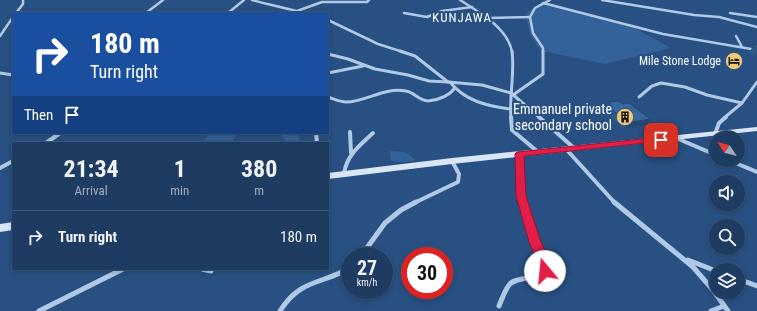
<!DOCTYPE html>
<style>
:root{--surface:#1e3c62;--page:#264368;--text:#f1f3f6;--muted:#a1adbe;--line:#3c5677}
body{margin:0;font-family:"Roboto Condensed",sans-serif;background:var(--page);color:var(--text);height:100vh;display:flex;flex-direction:column;font-size:15px;white-space:nowrap}
*{box-sizing:border-box;margin:0}
p{font-size:13px;color:var(--muted)}
.icon{flex:none;width:22px;height:22px;fill:none;stroke:currentColor;stroke-width:2;stroke-linecap:round;stroke-linejoin:round}
.map{position:relative;flex:1;overflow:hidden}
.sheet{position:absolute;left:12px;top:142px;width:317px;height:128px;display:flex;flex-direction:column;background:var(--surface);border-radius:0px;box-shadow:0 2px 6px #0003,0 0 0 1px var(--line)}
.sheet>*{flex:none}
.guide{position:absolute;left:12px;top:12px;width:317px;height:122px;border-radius:0px;box-shadow:0 2px 6px #0003,0 0 0 1px var(--line);background:#1a4fa0;color:#fff;overflow:hidden}
.needle{width:26px;rotate:306deg}
.tools{position:absolute;left:709px;top:131px;display:grid;gap:8px}
.tools a{display:grid;place-items:center;width:36px;height:36px;border-radius:50%;background:var(--surface);box-shadow:0 2px 6px #0003,0 0 0 1px var(--line);font-size:20px}
.speed{position:absolute;left:341px;top:247px;display:flex;gap:8px;font-size:20px;font-weight:700;text-align:center}
.speed>*{display:grid;place-content:center;width:52px;height:52px;border-radius:50%;background:var(--surface);box-shadow:0 2px 6px #0003,0 0 0 1px var(--line);line-height:1}
.speed small{font-size:10px;font-weight:400}
.speed .limit{border:6px solid #d22;background:#fff;color:#111}
.pin{position:absolute;display:grid;place-items:center;width:34px;height:34px;color:#fff;margin:-17px;border-radius:8px;box-shadow:0 2px 6px #0006}
.me{position:absolute;width:44px;margin:-22px;rotate:343deg;stroke-linejoin:round;filter:drop-shadow(0 0 3px #0008)}
.turn{display:flex;align-items:center;gap:14px;height:84px;padding:0 12px;font-size:18px}
.turn .icon{width:52px;height:52px;stroke-width:2.5}
.turn b{display:block;font-size:28px;line-height:34px}
.then{display:flex;align-items:center;height:38px;padding:0 12px;background:#0003;gap:8px;font-size:15px}
.eta{display:flex;justify-content:space-evenly;align-items:center;height:68px;text-align:center}
.eta b{font-size:24px;font-weight:700;line-height:28px}
ul{padding:0;list-style:none}
li{display:flex;align-items:center;gap:12px;height:52px;padding:0 12px;border-top:1px solid var(--line)}
li div{flex:1}
li b{display:block;font-size:15px}
li em{font-style:normal}
.map>svg:first-child{display:block}
</style>
<div class="map">
<svg width="757" height="311" viewBox="0 0 757 311">
<rect width="100%" height="100%" fill="#285082"/>
<g fill="#326299">
<path d="M539 4 627 24 671 48 605 64 541 51 531 36 525 14Z"/>
<path d="M209 133H238L231 143H207L204 141Z"/>
<path d="M280 133H297L302 143H287Z"/>
<path d="M390 151 405 152 415 159 413 161 397 162 391 160Z"/>
</g>
<g fill="none" stroke-linecap="round" stroke-linejoin="round">
<g stroke="#b0c9e6" stroke-width="2.5">
<path d="M252 0C269 5 287 8 304 13"/>
<path d="M460 0C479 12 508 28 512 52"/>
<path d="M602 0 694 15 719 17 757 27"/>
<path d="M543 3 663 34 757 50"/>
<path d="M297 11 322 2H367L369 0"/>
<path d="M16 13 23 4V0"/>
<path d="M146 13 163 0"/>
<path d="M228 13 244 0"/>
<path d="M404 13 427 17 442 11 472 7"/>
<path d="M730 13 757 17"/>
<path d="M530 17 533 33 543 48V52"/>
<path d="M487 18 530 17 535 8 550 0"/>
<path d="M328 20 378 44 403 52"/>
<path d="M0 36 13 17"/>
<path d="M736 36 742 47"/>
</g>
<g stroke="#b0c9e6" stroke-width="3">
<path d="M400 51 415 56 448 82 482 85 511 93 540 118"/>
<path d="M328 54 348 59 375 69 408 75 429 81 448 82"/>
<path d="M0 73 13 75"/>
<path d="M328 73 363 66"/>
<path d="M450 82C465 101 487 106 510 109"/>
<path d="M513 95 543 74V51"/>
<path d="M328 97C334 99 340 102 346 102 366 102 383 87 406 91 414 92 419 101 428 101 438 100 449 96 455 88"/>
<path d="M639 97 652 86 661 83 685 87 707 95 742 103"/>
<path d="M511 118C509 96 515 73 512 51"/>
<path d="M724 118 742 103 757 82"/>
</g>
<g stroke="#b0c9e6" stroke-width="4">
<path d="M511 117 512 130 538 152"/>
<path d="M539 117 574 148"/>
<path d="M350 132 351 153"/>
<path d="M316 133 317 143"/>
<path d="M715 134 719 123 726 117"/>
<path d="M676 138 716 155"/>
<path d="M46 143 60 133"/>
<path d="M566 149 615 203"/>
<path d="M520 154 521 196 523 203"/>
<path d="M728 160 757 172"/>
<path d="M0 168 13 161"/>
<path d="M344 173C347 155 360 145 373 133"/>
<path d="M414 203 458 182 459 174 452 161"/>
</g>
<g stroke="#b0c9e6" stroke-width="5">
<path d="M614 202 693 267 713 290 728 311"/>
<path d="M361 256 385 223 401 210 416 202"/>
<path d="M688 260 716 271"/>
<path d="M202 269 211 271"/>
<path d="M738 279 757 286"/>
<path d="M499 306C512 272 511 285 540 274L546 267 535 243 523 202"/>
<path d="M39 311 123 269"/>
<path d="M280 311C300 279 320 285 350 268"/>
<path d="M711 311 724 306"/>
</g>
<g fill="#d9e6f6" fill-rule="evenodd">
<path d="M757 127V131L452 164 328 179V173L452 158Z"/>
<path d="M13 222V230L0 232V224Z"/>
</g>
</g>
<g fill="#305988">
<path d="M754 45H757V52L755 56 748 54Z"/>
<path d="M609 102 647 125 624 129 605 112 606 110H605Z"/>
</g>
<path fill="#27486f" d="M650 119 647 125 624 129 627 123Z"/>
<g fill="#38679e" stroke="#27486f">
<path d="M754 45H757V48L752 47Z"/>
<path d="M618 101 623 104 629 103 650 119 627 123 608 106H610L608 104H611L609 102Z"/>
</g>
<path fill="#e11d48" stroke="#92132f" d="M661 137 665 140 664 141 524 156 526 196 541 242 552 267 549 275 545 276 540 275 539 271 540 267 529 242 516 196 515 154 517 152Z"/>
<defs>
<symbol id="hotel-disc" viewBox="-11 -11 22 22"><circle r="9.5" fill="#eeca76" stroke="#285082"/><path d="M-6-4.5h1.5V1H6V5H4.5V3h-9V5H-6ZM-4 0a1.8 1.8 0 1 1 3.6 0ZM.5 0V-2.5h3Q6-2.5 6 0Z" fill="#111"/></symbol>
<symbol id="building-disc" viewBox="-11 -11 22 22"><circle r="9.5" fill="#eeca76" stroke="#285082"/><path d="M-4-6H4V6H1V3H-1V6H-4ZM-2.5-4.3h1.7v1.8h-1.7ZM.8-4.3h1.7v1.8H.8ZM-2.5-1h1.7V.8h-1.7ZM.8-1h1.7V.8H.8Z" fill="#111"/></symbol>
</defs>
<g fill-rule="evenodd">
<use href="#hotel-disc" x="724" y="51" width="20" height="20"/>
<use href="#building-disc" x="615" y="107" width="20" height="20"/>
</g>
<g text-anchor="middle" stroke-width="4" stroke-linejoin="round" paint-order="stroke">
<g font-size="12" fill="#fff" stroke="#285082" text-anchor="end">
<text x="721" y="65">Mile Stone Lodge</text>
</g>
<g font-size="13" letter-spacing="1" fill="#fff" stroke="#285082">
<text x="462" y="22">KUNJAWA</text>
</g>
<g font-size="14" fill="#fff" stroke="#285082" text-anchor="end">
<text x="612" y="114">Emmanuel private<tspan x="612" dy="16">secondary school</tspan></text>
</g>
</g>
</svg>
<div class="tools">
<a><svg class="needle" viewBox="-14 -14 28 28"><path d="M0-13l5 13h-10z" fill="#e53935"/><path d="M0 13l5-13h-10z" fill="#a1adbe"/></svg></a>
<a><svg class="icon" aria-label="sound" viewBox="0 0 24 24"><path d="M4 9h4l5-4v14l-5-4H4zM17 9q2 3 0 6"/></svg></a>
<a><svg class="icon" aria-label="search" viewBox="0 0 24 24"><circle cx="10" cy="10" r="6"/><path d="M15 15l6 6"/></svg></a>
<a><svg class="icon" aria-label="layers" viewBox="0 0 24 24"><path d="M12 4l9 5-9 5-9-5zM3 14l9 5 9-5"/></svg></a>
</div>
<div class="speed"><div>27<small>km/h</small></div><div class="limit">30</div></div>
<div class="pin" style="left:661px;top:140px;background:#d93025"><svg class="icon" aria-label="arrive" viewBox="0 0 24 24"><path d="M6 21V4h12l-3 4 3 4H6"/></svg></div>
<svg class="me" style="left:545px;top:271px" viewBox="-20 -20 40 40"><circle r="19" fill="#fff"/><path d="M0-13L10 11 0 6-10 11z" fill="#e11d48"/></svg>
<div class="guide">
<div class="turn"><svg class="icon" aria-label="right" viewBox="0 0 24 24"><path d="M7 20v-9h11M14 6l5 5-5 5"/></svg><div><b>180 m</b>Turn right</div></div>
<div class="then">Then<svg class="icon" aria-label="arrive" viewBox="0 0 24 24"><path d="M6 21V4h12l-3 4 3 4H6"/></svg></div>
</div>
<section class="sheet">
<div class="eta">
<div><b>21:34</b><p>Arrival</p></div>
<div><b>1</b><p>min</p></div>
<div><b>380</b><p>m</p></div>
</div>
<ul>
<li><svg class="icon" aria-label="right" viewBox="0 0 24 24"><path d="M7 20v-9h11M14 6l5 5-5 5"/></svg><div><b>Turn right</b></div><em>180 m</em></li>
</ul>
</section>
</div>
